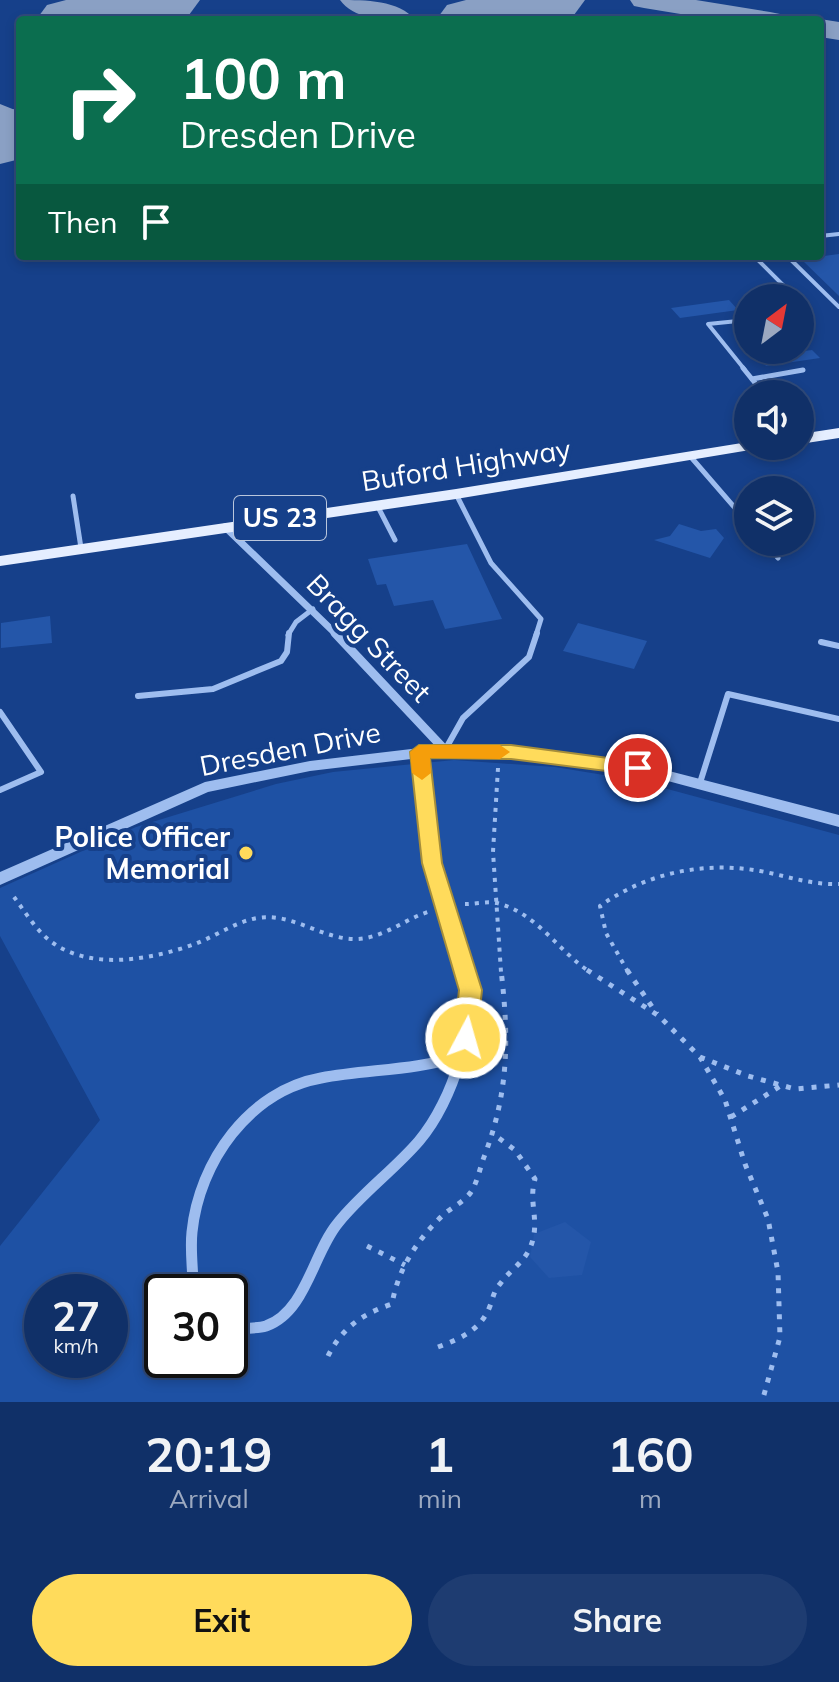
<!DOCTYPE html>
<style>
:root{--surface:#103068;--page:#1e3c71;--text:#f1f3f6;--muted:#9ca9c0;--line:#304b7c;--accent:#ffdb5b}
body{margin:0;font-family:Mulish,sans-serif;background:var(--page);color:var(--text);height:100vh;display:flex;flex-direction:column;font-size:30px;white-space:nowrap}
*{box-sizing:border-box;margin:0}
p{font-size:26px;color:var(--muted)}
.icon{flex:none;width:44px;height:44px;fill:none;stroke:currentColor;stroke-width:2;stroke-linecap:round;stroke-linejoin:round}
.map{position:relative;height:1402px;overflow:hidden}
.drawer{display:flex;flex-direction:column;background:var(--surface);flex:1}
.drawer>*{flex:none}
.hud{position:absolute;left:16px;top:16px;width:808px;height:244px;border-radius:8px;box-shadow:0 4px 12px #0003,0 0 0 2px var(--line);background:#0b6e4f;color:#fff;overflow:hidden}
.needle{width:52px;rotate:32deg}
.controls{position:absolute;left:734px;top:284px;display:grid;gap:16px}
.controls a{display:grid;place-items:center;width:80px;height:80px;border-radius:50%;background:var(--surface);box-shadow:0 4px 12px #0003,0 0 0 2px var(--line);font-size:40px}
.speed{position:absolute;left:24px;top:1274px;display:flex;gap:16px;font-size:40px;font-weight:700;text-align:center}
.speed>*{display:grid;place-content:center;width:104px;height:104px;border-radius:50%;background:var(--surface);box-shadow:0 4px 12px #0003,0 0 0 2px var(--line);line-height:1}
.speed small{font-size:20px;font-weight:400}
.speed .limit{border:4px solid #111;border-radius:12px;background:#fff;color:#111}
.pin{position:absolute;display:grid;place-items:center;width:68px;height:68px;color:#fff;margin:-34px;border:4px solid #fff;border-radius:50%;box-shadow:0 2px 8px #0007}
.me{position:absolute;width:88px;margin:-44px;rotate:6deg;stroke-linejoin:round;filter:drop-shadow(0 0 6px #0008)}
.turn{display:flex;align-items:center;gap:28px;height:168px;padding:0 32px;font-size:36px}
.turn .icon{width:104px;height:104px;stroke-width:2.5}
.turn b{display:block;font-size:56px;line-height:68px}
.then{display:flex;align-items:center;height:76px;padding:0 32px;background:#0003;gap:16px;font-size:30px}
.eta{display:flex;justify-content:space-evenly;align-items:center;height:136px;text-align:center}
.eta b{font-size:48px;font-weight:700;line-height:56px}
.action{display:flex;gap:16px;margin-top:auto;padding:16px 32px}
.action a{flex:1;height:92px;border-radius:48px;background:var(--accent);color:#111;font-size:32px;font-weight:700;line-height:92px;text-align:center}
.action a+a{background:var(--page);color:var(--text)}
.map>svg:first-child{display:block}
</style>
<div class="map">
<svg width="839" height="1402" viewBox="0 0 839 1402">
<rect width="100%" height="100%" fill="#16408a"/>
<path fill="#1e51a4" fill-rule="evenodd" d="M454 760 555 767 634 780 839 835V1402H0V1246L100 1120 0 936V888L136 827 276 784 333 772ZM42 1292H110V1360H42ZM162 1292H230V1360H162Z"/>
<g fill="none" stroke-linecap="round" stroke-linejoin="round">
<g fill="#8aa0c4" fill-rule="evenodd">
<path d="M340 0C364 0 400 0 415 20 392 20 356 22 340 0Z"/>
<path d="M630 0H696L770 12 780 14 784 20H717L644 8 634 6Z"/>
<path d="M820 19 839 22V40L820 37Z"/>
<path d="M0 104 20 112V137L0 129Z"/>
</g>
<g fill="#8aa0c4" fill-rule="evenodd">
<path d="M66 0H200L189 15 168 20H36L47 5Z"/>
<path d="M466 0H585L574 15 554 20H436L447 5Z"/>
<path d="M20 108V159L0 164V112Z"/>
</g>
</g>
<g fill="#2456a9">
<path d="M839 254V296L801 259Z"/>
<path d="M729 300 738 310 680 318 671 308Z"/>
<path d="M774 350 791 353 812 350 820 358 766 366 759 357 779 354Z"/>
<path d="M679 524 701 531 716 529 724 538 710 558 654 540 670 536Z"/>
<path d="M467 544 502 619 445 629 433 600 394 606 386 584 377 585 368 559Z"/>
<path d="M50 616 52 643 1 648V623Z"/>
<path d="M578 623 647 641 634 669 563 651Z"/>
<path d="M565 1222 591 1242 582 1275 549 1278 530 1257 534 1234Z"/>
</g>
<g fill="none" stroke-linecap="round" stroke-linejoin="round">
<g stroke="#9ebdef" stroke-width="4" stroke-dasharray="4 6" stroke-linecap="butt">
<path d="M498 768 493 852 501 972"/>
<path d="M14 897C26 913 37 932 53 943 93 971 153 959 195 944 216 936 235 922 257 918 293 912 322 940 357 939 384 938 406 918 431 911"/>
<path d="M465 904C475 904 488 901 497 903 537 913 558 951 590 972"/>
<path d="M628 972 606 933 600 906C646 873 704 861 760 871 787 876 811 885 839 884"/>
</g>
<g stroke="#9ebdef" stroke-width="5" stroke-dasharray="5 8" stroke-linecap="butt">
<path d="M587 970 659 1016 700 1057 725 1100 745 1164 768 1219 778 1272 780 1337 762 1402"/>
<path d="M627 970 657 1014"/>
<path d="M700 1057 748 1076 795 1089 839 1085"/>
<path d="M731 1117 782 1085"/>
<path d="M367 1246 405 1265"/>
<path d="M438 1347C460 1339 481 1330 490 1306 493 1298 494 1290 500 1284 514 1265 530 1260 534 1234 537 1215 529 1199 535 1179L515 1150 492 1133"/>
<path d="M328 1356C342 1328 362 1314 392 1304 398 1269 417 1240 443 1215 451 1208 465 1201 471 1192 477 1183 480 1168 484 1157 509 1092 509 1038 501 970"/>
</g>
<g stroke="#9ebdef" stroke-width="4">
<path d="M820 236 839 234"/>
<path d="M787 256 839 307"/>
<path d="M756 258 796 298"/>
<path d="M800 302 810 313 800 314"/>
<path d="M745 370 708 324 748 320"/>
</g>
<g stroke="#9ebdef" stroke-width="5">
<path d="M743 368 764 394"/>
<path d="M752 379 803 370"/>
<path d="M690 456 748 523"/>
<path d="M456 494 491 563 541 619 536 635"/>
<path d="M73 496 81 548"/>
<path d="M377 505 395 540"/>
<path d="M765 542 778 558"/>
<path d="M288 635 296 622 313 609"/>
</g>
<g stroke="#9ebdef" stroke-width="6">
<path d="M821 642 839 646"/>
<path d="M138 696 213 689 281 661 287 652 289 633"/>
<path d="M0 712 41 772 0 790"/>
<path d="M445 750 463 718 529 657 537 633"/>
<path d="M699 786 728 694 839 719"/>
</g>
<path stroke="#9ebdef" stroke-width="7" d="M225 527 337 635"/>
<g stroke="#9ebdef" stroke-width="9">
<path d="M335 633 445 750"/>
<path d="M419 752 432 863 465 972"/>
</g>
<g stroke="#9ebdef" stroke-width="11">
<path d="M196 1292 193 1287C193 1269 190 1250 192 1232 199 1162 249 1091 321 1078 368 1069 414 1071 460 1056"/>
<path d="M230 1329C241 1328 256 1329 266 1326 306 1312 313 1253 338 1223 362 1193 394 1170 419 1141 453 1101 479 1021 464 970"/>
</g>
<path fill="#9ebdef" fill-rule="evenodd" d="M445 745 511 747 638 763 839 815V827L638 773 511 757 445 755 310 771 208 792 0 885V872L205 782 310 761Z"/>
<g fill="#e5eeff" fill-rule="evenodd">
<path d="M839 428V438L800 444V434Z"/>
<path d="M748 442V446H758L756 449 456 499 0 566V556L456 489Z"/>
</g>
</g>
<path fill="#ffdb5b" stroke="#a68e3b" stroke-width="2" d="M419 745H511L638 762 648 768 638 775 511 759 430 758 442 863 482 990 477 1038 474 1045 466 1048 457 1045 454 1038 459 990 422 863 410 752Z"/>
<path fill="#f59e0b" d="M419 745H500L510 752 500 759 430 758 431 773 422 780 412 773 410 752Z"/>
<circle fill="#ffdb5b" stroke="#16408a" stroke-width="3" cx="246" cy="853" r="8"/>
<g text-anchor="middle" stroke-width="8" stroke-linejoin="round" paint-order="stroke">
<rect fill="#16408a" stroke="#b9c6dc" stroke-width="2" x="234" y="496" width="92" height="44" rx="6"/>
<g font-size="26" font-weight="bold" fill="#fff">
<text x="280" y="527">US 23</text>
</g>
<g font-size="28" fill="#fff" stroke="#16408a">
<text transform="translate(466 465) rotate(-9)" y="10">Buford Highway</text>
<text transform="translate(369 638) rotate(46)" y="10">Bragg Street</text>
<text transform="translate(290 749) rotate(-11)" y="10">Dresden Drive</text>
</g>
<g font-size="28" font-weight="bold" fill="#fff" stroke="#16408a" text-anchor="end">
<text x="230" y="847">Police Officer<tspan x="230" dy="32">Memorial</tspan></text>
</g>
</g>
</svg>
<div class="controls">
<a><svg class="needle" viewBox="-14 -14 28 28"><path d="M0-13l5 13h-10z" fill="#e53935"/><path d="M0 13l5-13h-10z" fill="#9ca9c0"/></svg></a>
<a><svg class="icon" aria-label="sound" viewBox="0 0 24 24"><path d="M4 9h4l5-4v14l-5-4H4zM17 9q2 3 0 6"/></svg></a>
<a><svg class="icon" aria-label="layers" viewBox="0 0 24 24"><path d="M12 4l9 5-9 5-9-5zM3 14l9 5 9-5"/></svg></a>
</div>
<div class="speed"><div>27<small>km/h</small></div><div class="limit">30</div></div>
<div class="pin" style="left:638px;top:768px;background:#d93025"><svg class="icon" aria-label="arrive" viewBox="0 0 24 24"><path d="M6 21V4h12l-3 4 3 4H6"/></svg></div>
<svg class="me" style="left:466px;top:1038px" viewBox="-20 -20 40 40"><circle r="17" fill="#ffdb5b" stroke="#fff" stroke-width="3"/><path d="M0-11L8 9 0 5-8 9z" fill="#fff"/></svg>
<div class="hud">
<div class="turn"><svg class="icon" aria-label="right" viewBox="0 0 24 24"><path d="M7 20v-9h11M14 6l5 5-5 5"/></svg><div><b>100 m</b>Dresden Drive</div></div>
<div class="then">Then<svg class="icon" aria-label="arrive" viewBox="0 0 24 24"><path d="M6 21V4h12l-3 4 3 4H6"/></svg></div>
</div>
</div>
<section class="drawer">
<div class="eta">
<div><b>20:19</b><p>Arrival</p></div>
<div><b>1</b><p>min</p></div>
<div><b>160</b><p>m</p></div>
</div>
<div class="action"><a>Exit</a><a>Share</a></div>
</section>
